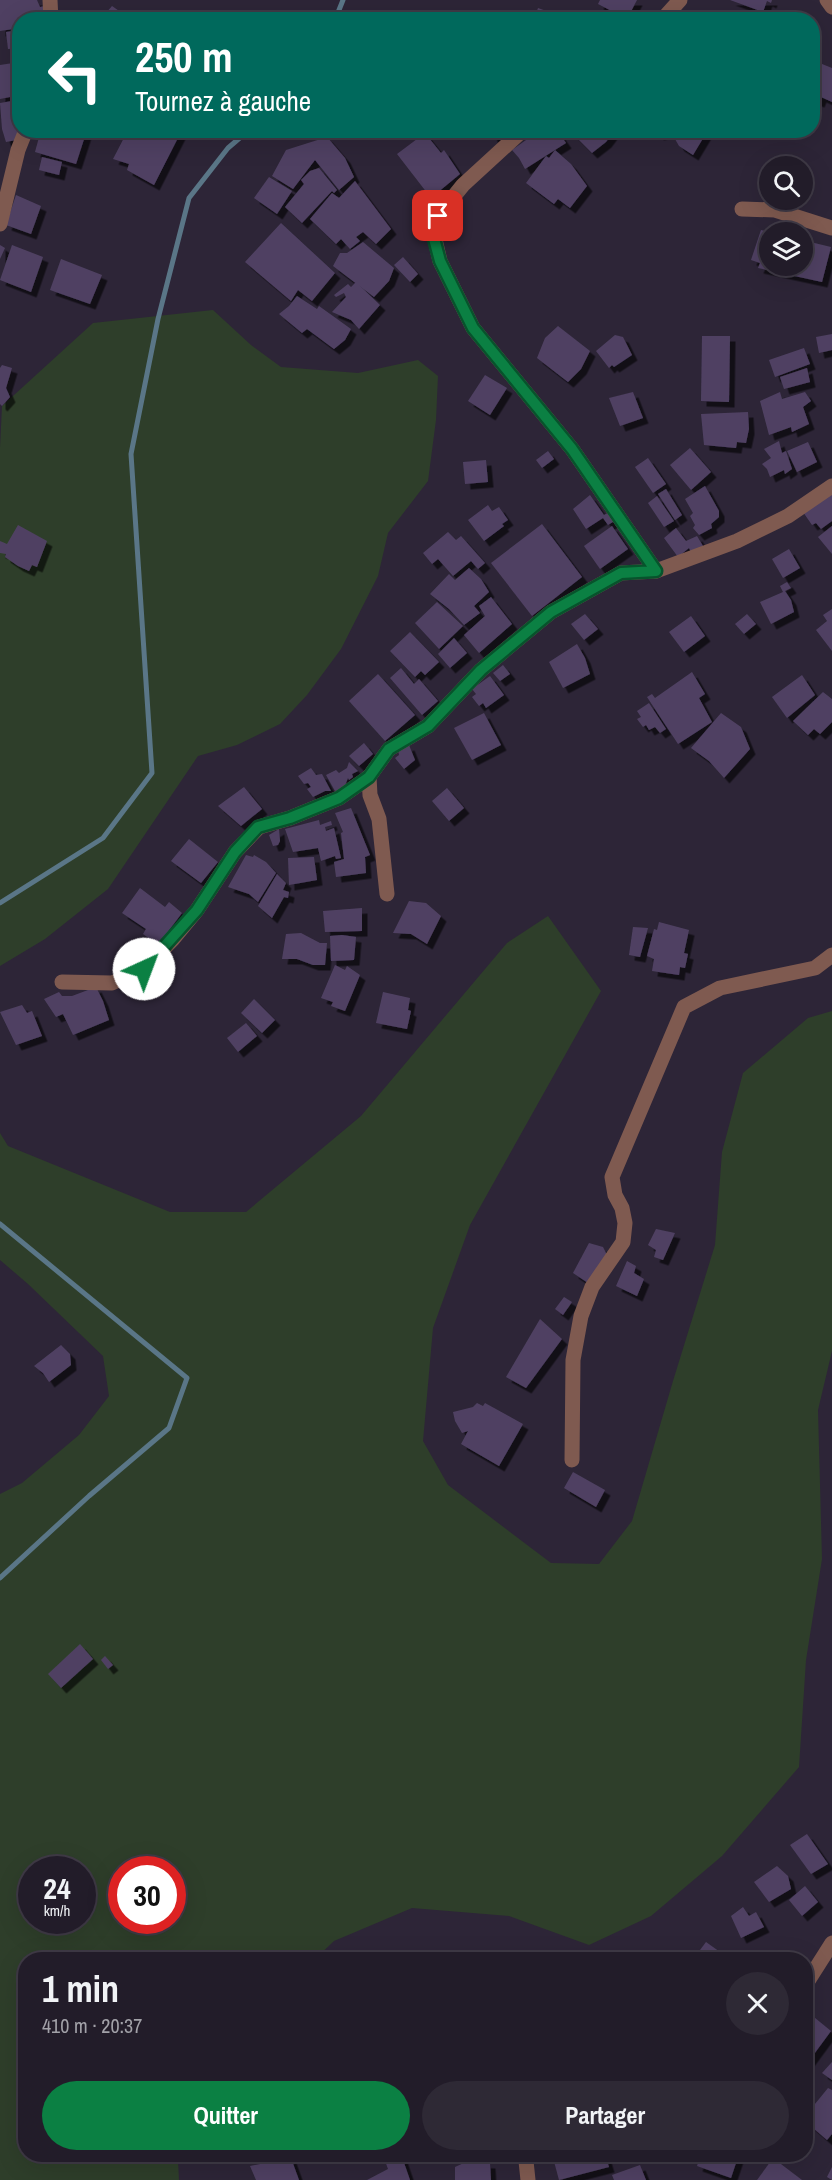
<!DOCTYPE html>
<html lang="fr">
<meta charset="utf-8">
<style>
:root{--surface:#221c29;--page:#2e2935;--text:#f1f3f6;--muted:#a2a1a8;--line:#3f3a46;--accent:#0b8043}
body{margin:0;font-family:"Archivo Narrow",sans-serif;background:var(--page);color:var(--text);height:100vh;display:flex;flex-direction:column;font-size:22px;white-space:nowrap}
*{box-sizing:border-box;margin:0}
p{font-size:20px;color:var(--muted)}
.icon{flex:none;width:33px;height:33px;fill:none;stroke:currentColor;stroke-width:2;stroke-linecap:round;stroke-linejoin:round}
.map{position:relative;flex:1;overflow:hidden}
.panel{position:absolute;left:18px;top:1952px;width:795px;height:210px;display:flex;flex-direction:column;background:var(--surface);border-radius:24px;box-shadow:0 6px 24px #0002,0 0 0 2px var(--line)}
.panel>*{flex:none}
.hud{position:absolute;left:12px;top:12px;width:808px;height:126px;border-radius:24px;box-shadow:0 6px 24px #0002,0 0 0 2px var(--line);background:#00695c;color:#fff;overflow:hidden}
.buttons{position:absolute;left:759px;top:156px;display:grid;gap:12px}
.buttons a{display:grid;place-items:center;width:54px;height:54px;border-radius:50%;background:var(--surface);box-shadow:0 6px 24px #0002,0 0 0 2px var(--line);font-size:30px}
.speed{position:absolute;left:18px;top:1856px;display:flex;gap:12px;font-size:30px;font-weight:700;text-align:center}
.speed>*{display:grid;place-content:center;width:78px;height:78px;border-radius:50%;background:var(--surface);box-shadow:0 6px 24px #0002,0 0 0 2px var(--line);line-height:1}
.speed small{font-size:15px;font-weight:400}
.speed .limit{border:9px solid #d22;background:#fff;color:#111}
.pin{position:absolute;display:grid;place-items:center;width:51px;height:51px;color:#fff;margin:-26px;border-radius:12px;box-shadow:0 3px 9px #0006}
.me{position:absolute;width:66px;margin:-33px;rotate:43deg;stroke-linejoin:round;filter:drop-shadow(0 0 4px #0008)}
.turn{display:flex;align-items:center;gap:21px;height:126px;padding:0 24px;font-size:27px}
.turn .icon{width:78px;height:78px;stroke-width:2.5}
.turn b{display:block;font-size:42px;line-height:51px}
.round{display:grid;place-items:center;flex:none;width:63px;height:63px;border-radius:32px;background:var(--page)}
.headline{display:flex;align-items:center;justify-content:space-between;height:102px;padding:0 24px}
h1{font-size:36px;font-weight:700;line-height:45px}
.cta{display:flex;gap:12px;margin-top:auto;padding:12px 24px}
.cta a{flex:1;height:69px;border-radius:36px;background:var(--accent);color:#fff;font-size:24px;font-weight:700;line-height:69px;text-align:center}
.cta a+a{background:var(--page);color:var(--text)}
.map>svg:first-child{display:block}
</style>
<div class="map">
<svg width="832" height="2180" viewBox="0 0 832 2180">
<defs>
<filter id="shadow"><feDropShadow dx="5.5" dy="5.5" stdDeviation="0" flood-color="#0009"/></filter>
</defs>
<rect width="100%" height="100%" fill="#2d2537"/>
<g fill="#2e3e2a" fill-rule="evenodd">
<path d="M213 310 251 345 281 367 358 373 418 360 438 376 436 420 428 481 388 533 378 576 341 649 307 695 280 724 237 745 198 756 108 889 45 939 0 966V448L2 406 93 323Z"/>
<path d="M548 916 601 991 470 1225 433 1328 423 1441 448 1485 551 1563 599 1564 632 1521 673 1381 715 1245 722 1152 743 1073 808 1018 832 1011V1351L818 1410 822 1559 806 1660 799 1767 722 1856 651 1916 589 1945 509 1916 412 1908 334 1941 315 1959H26V2154H180L178 2160 179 2180H0V1494L22 1483 79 1435 109 1396 103 1356 28 1284 0 1260V1133L8 1146 170 1212H246L361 1116 507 943ZM32 1869H82V1920H32ZM122 1869H172V1920H122Z"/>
</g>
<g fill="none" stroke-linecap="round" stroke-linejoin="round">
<g stroke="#5a7687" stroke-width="5">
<path d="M335 20 343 0"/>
<path d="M0 903 103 838 152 773 131 454 158 319 189 198 228 148 249 130"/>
<path d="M0 1224 187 1378 169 1428 89 1496 0 1578"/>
</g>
</g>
<g fill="#4f4162" filter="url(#shadow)">
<path d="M0 0H37L40 7 45 6 46 20H20V28L0 31Z"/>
<path d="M600 0H637L627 19 598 4Z"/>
<path d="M730 0H772L771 3 767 1 763 12Z"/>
<path d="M112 6 132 20H100Z"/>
<path d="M538 8 549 12 546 20H534Z"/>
<path d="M20 30V48L8 49 6 32Z"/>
<path d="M20 62V95L0 99V65Z"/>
<path d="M813 64 821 68 822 64 832 68V102L821 97 819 102 813 100Z"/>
<path d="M18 100 20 128 16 140 6 142 2 129 0 103Z"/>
<path d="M41 130H87L76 164 35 152Z"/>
<path d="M141 130H178L181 132 154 185 127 170 129 164 113 159 126 134 139 138Z"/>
<path d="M491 130H512V134L492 137Z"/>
<path d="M540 130H557L566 143 525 169 519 158 512 150Z"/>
<path d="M569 130H615L606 142 592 153Z"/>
<path d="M660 130H708L693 155 679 146 671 132 658 135Z"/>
<path d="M425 133 441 153 444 150 460 174 431 198 397 154Z"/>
<path d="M327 137 345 158 354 177 339 190 315 160 293 189 272 176 286 150Z"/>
<path d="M555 150 571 164 587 186 570 208 558 199 554 204 526 183 546 156 549 158Z"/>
<path d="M42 157 62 162 59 175 39 170Z"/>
<path d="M319 168 337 190 334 193 332 191 302 223 285 207 304 184 301 180 310 171Z"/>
<path d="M269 177 292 191 277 214 254 198Z"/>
<path d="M355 181 391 229 376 244 363 232 356 237 360 241 350 249 341 239 336 244 310 219 332 193 339 198Z"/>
<path d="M16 195 41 206 31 234 6 225Z"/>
<path d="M281 223 335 273 312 301 298 290 291 301 245 262Z"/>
<path d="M761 230 770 232V266H802V240L831 247 822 282 758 268 760 263 751 260Z"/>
<path d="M363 242 394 268 389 281 374 297 333 266 340 253H347Z"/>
<path d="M0 245 5 248 0 259Z"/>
<path d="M12 245 43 257 31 292 0 280Z"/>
<path d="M403 257 418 274 410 282 394 265Z"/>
<path d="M61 259 102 275 90 304 50 290Z"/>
<path d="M356 282 380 305 359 329 351 320 332 312 346 297 344 293 336 297 334 295 348 284 351 287Z"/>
<path d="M297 296 317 309 319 306 351 329 345 340 334 349 307 329 302 333 279 314 289 306Z"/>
<path d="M558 326 590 351 581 369 568 382 537 358 545 338Z"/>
<path d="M832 334V350L819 353 816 337Z"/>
<path d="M615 335 623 337 632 355 614 367 612 365 609 368 596 351Z"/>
<path d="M702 336H730L729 402 701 401Z"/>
<path d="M804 348 810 364 775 377 769 360Z"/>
<path d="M2 365 12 368 6 388 10 397 2 406 0 404V368Z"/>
<path d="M807 368 810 382 784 389 780 377Z"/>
<path d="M485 375 507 388 490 415 468 401Z"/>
<path d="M633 392 643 418 620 426 609 398Z"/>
<path d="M780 392 782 399 805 392 811 401 803 407 809 424 792 432 791 427 769 435 760 401Z"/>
<path d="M748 412 749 429 746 443 737 442 736 448 704 445 701 414Z"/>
<path d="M779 441 782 453 786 451 792 469 785 474 784 470 770 477 767 469 762 464 771 458 764 449Z"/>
<path d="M808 442 817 462 797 472 787 451Z"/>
<path d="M690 448 711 472 691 490 670 465Z"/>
<path d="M548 451 554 459 542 468 536 460Z"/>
<path d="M648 458 666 484 653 493 635 467Z"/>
<path d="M486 460 488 482 465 484 463 462Z"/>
<path d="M705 486 719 511V517L711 524 712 528 699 535 693 528 695 525 690 516 693 513 685 499Z"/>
<path d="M666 489 682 515 675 520 658 494Z"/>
<path d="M832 493V521L821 529 816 523 812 525 803 512Z"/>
<path d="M590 495 604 515 611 511 616 520 608 525 603 518 586 529 573 509Z"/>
<path d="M657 496 674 521 664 527 648 503Z"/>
<path d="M488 505 492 511 499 507 508 520 502 524 504 526 484 541 468 520Z"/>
<path d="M542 524 582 577 532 616 491 563Z"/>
<path d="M18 525 47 541 37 567 32 565 29 571 18 566 5 557 6 554 0 553V541L7 544Z"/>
<path d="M612 526 628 549 600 569 584 546Z"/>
<path d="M832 526V554L818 537Z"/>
<path d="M676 528 686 541 697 536 703 546 691 552 689 548 678 557 664 538Z"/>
<path d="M448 532 456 540 461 536 485 563 478 569 471 561 453 576 438 559 432 564 423 553Z"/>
<path d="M789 549 800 568 783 578 772 559Z"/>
<path d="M469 568 481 579 489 592 474 606 480 613 464 625 449 609 430 594 449 574 455 580Z"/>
<path d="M787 582 791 588 785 591 791 600 794 612 771 624 760 602 783 592 780 586Z"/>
<path d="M491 597 512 624 479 653 464 635 485 616 479 606Z"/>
<path d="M437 602 463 626 439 649 415 623Z"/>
<path d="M832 609V651L816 630 827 621 823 615Z"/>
<path d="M585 614 598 629 584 640 571 624Z"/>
<path d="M747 614 756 624 744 634 735 624Z"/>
<path d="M691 616 705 636 684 652 669 632Z"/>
<path d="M410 632 439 662 425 675 421 671 415 677 390 651Z"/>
<path d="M454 638 467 653 450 668 438 654Z"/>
<path d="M577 644 585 658 590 674 563 688 549 662Z"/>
<path d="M503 665 510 674 500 681 493 673Z"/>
<path d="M401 668 414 684 419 679 438 701 422 715 390 678Z"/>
<path d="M692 672 705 694 699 698 712 722 678 744 647 697 652 694 655 698Z"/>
<path d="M378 674 415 715 385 741 349 701Z"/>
<path d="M802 675 815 695 787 718 772 697Z"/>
<path d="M490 676 504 695 486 708 483 703 479 706 472 697 476 694 472 689Z"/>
<path d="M823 692 832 699V722L820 734 814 729 808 735 793 721Z"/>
<path d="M649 703 666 729 660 733 655 727 649 730 646 725 643 727 637 719 641 717 637 711Z"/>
<path d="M484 713 501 745 472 760 454 728Z"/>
<path d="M721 713 741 727 750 749 724 778 709 761 691 748Z"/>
<path d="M364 743 373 754 359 766 349 756Z"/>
<path d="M409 745 415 760 404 769 395 758 399 755 398 749Z"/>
<path d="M349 762 358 771 352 774 353 777 349 780 348 778 344 788 335 791 326 775 336 770 339 773 347 768Z"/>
<path d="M311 768 316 775 322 774 331 791H325L313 797 307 789 311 787 308 783 304 784 298 776Z"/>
<path d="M244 787 262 809 241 826 218 806Z"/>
<path d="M447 788 464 808 449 821 432 801Z"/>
<path d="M351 808 370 855 365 857 366 873 336 877 334 862 344 859 341 833 343 832 335 813Z"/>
<path d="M319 820 320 825 331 821 332 825 325 827 326 831 334 828 341 858 336 859 335 856 321 861 318 848 293 852 285 829Z"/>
<path d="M279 829 280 841 278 845 273 846 269 835Z"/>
<path d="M189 839 218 862 201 883 171 861Z"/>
<path d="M246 855 253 857 254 855 266 862 276 873 258 902 249 894 228 887Z"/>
<path d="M314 857 317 880 289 885 288 858Z"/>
<path d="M277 874 286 883 283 890 289 892 288 898 284 897 272 918 258 906Z"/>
<path d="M140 888 165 907 169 902 182 913 158 945 143 934 146 929 122 913Z"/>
<path d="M409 901 426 903 441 916 427 944 411 934 393 933Z"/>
<path d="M362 908V931L325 932 323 911Z"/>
<path d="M659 922 689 930 684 953 688 954 685 968 680 967 679 975 652 971 654 959 647 956 654 929 657 930Z"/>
<path d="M633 927 648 928 640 957 629 955Z"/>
<path d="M301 933 320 943H327L325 965H313L297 959H282L286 934Z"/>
<path d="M342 935 356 937 354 960 331 961 330 936Z"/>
<path d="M335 965 345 970 347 966 360 975 345 1011 331 1006 333 1002 321 998Z"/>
<path d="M96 987 103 1001 109 1020 73 1035 63 1014 56 1017 44 999 59 992 62 996H72Z"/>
<path d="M383 992 410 998 408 1010 411 1011 407 1029 376 1023Z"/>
<path d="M254 999 275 1020 262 1033 241 1013Z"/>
<path d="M22 1005 27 1013 32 1011 42 1036 16 1045 0 1012Z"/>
<path d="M246 1023 257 1036 238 1052 227 1038Z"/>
<path d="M656 1229 675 1233 663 1260 654 1257 656 1250 648 1245Z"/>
<path d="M589 1243 603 1247 608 1257 588 1283 573 1273Z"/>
<path d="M627 1261 636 1266 634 1273 644 1279 637 1296 616 1286Z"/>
<path d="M564 1297 572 1302 563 1315 555 1309Z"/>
<path d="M540 1319 562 1339 526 1388 506 1377Z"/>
<path d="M61 1345 70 1354 71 1365 49 1382 43 1373 34 1366Z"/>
<path d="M477 1403 483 1406 485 1403 523 1424 499 1466 461 1444 468 1431 462 1433 455 1421 453 1412 473 1407Z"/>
<path d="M573 1472 605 1490 596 1507 564 1488Z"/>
<path d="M80 1644 93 1659 61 1688 48 1674Z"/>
<path d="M105 1656 113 1665 108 1669 101 1660Z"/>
<path d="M807 1834 828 1864 811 1874 790 1845Z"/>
<path d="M777 1866 788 1876 791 1889 769 1902 754 1882Z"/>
<path d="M805 1886 818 1902 802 1916 789 1900Z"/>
<path d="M743 1907 749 1916 756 1912 764 1927 741 1938 731 1916Z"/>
<path d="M706 1942 727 1957 725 1959 694 1958Z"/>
<path d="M809 2013 831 2031 806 2065V2018Z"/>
<path d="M832 2062V2080L822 2073Z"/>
<path d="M828 2088 832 2090V2134L827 2140 806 2122V2115Z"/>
<path d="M401 2154 410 2180H367L388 2169 384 2158Z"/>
<path d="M552 2154H605L609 2167 559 2180Z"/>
<path d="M701 2154H739L731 2178 697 2166Z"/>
<path d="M291 2158 299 2180H256L250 2166Z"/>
<path d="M773 2158 802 2180H757Z"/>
<path d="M466 2162 490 2163 491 2180H455V2167Z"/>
<path d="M640 2165 646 2180H614L612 2175Z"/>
<path d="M832 2167V2180L827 2177Z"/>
</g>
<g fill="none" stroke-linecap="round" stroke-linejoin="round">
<g stroke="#7f5a50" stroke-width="15">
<path d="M50 0 51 20"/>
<path d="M827 0 832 7"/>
<path d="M662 20 680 0"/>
<path d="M523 130 463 185 438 216 433 231 440 261 473 328 572 449 656 571"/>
<path d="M742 209 775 210 832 228"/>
<path d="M0 224 18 150 26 130"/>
<path d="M387 894 379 819 370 795 369 777 389 749 428 726 481 670 551 612 621 573 656 571 737 541 788 516 832 486"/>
<path d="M62 982 112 983 144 969 173 939 197 910 235 852 259 827 290 818 339 798 369 777"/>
<path d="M572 1460 573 1360 581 1316 592 1287 623 1242 625 1223 622 1208 615 1195 612 1177 684 1007 720 988 815 968 832 955"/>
<path d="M806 1984 832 1943"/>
<path d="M528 2180 526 2161 529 2154"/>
</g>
</g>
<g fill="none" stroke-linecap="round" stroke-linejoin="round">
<defs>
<path id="route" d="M144 969 197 910 235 852 258 827 290 818 339 798 369 777 389 749 428 726 481 670 551 612 621 573 656 571 572 449 473 328 440 261 432 231 438 216"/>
</defs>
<use href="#route" stroke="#07532c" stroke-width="15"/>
<use href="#route" stroke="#0b8043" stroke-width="10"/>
</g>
</svg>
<div class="buttons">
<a><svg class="icon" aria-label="search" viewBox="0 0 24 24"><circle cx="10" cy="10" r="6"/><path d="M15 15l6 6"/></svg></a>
<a><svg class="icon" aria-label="layers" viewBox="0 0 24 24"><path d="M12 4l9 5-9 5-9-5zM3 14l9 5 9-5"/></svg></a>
</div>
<div class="speed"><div>24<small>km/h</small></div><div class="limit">30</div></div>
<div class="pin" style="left:438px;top:216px;background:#d93025"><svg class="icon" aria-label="arrive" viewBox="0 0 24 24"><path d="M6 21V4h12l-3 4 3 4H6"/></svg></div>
<svg class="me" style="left:144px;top:969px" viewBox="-20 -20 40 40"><circle r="19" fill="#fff"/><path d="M0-13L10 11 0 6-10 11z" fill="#0b8043"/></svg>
<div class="hud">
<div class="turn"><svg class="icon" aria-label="left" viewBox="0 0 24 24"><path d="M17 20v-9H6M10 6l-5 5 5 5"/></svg><div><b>250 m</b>Tournez à gauche</div></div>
</div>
<section class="panel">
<div class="headline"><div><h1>1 min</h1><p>410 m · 20:37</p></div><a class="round"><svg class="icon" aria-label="close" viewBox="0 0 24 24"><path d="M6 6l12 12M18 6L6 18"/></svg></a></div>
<div class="cta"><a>Quitter</a><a>Partager</a></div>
</section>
</div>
